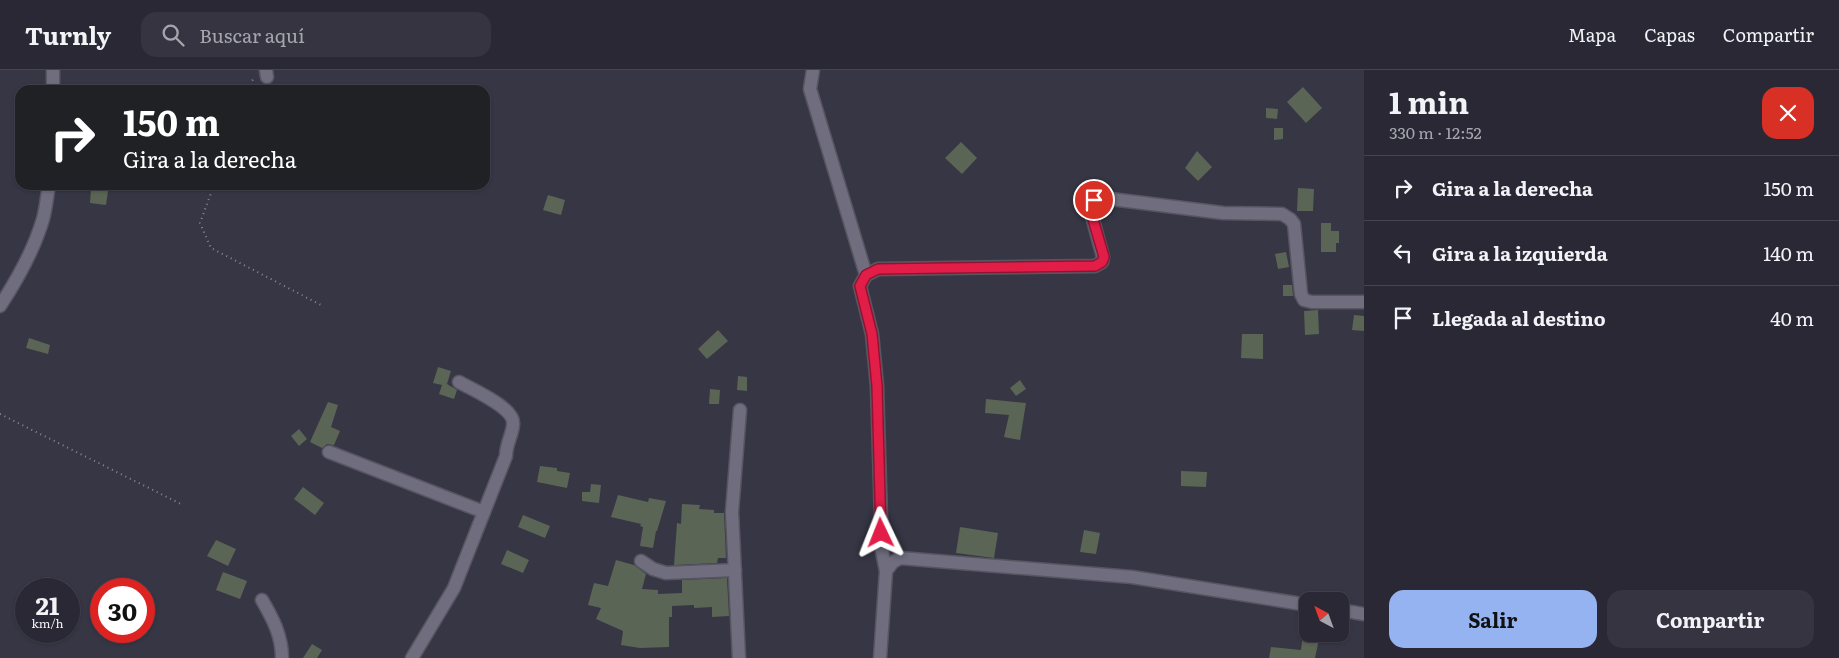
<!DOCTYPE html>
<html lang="es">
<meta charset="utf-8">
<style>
:root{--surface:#292834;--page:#353440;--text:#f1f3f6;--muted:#a5a6ac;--line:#45444f;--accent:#95b2f1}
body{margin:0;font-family:Literata,serif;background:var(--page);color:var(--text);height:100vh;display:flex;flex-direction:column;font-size:19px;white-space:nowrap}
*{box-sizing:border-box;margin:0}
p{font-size:16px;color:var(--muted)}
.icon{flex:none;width:28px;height:28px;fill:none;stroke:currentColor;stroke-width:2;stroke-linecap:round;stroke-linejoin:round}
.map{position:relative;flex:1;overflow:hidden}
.sheet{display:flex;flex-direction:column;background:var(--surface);width:475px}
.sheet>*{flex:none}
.top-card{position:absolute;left:15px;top:15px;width:475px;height:105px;border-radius:15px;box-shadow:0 1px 4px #0004,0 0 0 1px var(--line);background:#202124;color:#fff;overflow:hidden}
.needle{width:32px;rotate:319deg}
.tools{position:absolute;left:1299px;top:522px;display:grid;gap:10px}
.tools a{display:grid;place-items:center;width:50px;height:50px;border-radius:10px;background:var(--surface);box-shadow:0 1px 4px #0004,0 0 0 1px var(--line);font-size:25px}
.speed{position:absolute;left:15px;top:508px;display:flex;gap:10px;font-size:25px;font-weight:700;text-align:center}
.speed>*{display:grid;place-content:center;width:65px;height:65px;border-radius:50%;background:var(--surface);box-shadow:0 1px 4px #0004,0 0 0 1px var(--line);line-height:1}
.speed small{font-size:12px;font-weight:400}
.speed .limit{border:8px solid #d22;background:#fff;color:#111}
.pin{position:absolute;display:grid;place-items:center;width:42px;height:42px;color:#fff;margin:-21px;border:2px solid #fff;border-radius:50%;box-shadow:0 1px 5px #0007}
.me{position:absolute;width:55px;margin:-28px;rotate:358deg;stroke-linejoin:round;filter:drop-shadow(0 0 4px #0008)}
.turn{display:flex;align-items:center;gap:18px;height:105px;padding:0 25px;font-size:22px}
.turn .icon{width:65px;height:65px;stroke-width:2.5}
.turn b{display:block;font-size:35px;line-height:42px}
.round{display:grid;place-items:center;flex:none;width:52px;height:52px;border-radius:15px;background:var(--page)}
.summary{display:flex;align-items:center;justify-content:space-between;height:85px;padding:0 25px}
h1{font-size:30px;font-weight:700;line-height:38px}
.cta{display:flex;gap:10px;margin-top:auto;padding:10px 25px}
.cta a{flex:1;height:58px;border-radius:15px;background:var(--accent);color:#111;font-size:20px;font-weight:700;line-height:58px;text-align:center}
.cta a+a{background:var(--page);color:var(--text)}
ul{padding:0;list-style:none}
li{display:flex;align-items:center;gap:15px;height:65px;padding:0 25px;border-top:1px solid var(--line)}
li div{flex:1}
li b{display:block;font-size:19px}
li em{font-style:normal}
header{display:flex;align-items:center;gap:30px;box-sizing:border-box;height:70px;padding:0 25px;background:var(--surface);border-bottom:1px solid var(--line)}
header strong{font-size:24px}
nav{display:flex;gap:28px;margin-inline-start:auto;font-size:18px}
.search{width:350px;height:45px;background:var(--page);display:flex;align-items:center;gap:12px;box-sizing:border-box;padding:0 18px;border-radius:15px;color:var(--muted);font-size:19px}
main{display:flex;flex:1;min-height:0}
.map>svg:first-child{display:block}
</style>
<header>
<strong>Turnly</strong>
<div class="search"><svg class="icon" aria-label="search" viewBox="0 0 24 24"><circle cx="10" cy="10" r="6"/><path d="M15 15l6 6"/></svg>Buscar aquí</div>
<nav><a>Mapa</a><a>Capas</a><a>Compartir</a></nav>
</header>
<main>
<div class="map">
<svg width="1364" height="588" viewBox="0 0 1364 588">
<rect width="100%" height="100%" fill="#373645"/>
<g fill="#5b6555">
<path d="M1303 17 1322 38 1306 53 1287 32Z"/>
<path d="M1266 38 1278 39 1277 49 1266 48Z"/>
<path d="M1274 58H1283V69L1274 70Z"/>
<path d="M961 72 977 88 962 104 945 88Z"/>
<path d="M1197 81 1212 97 1198 111 1185 98Z"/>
<path d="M1298 118 1314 119 1313 141H1297Z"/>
<path d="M91 119 108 121 106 135 90 133Z"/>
<path d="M548 125 565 130 561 145 543 140Z"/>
<path d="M1321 153H1331V161H1339V173H1336V182H1321Z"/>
<path d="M1286 182 1289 197 1278 199 1275 184Z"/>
<path d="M1283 215H1292L1293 226H1283Z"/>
<path d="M1318 240 1319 264 1305 265 1304 241Z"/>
<path d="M1354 245 1364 246V261L1352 260Z"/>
<path d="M718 260 728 271 707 289 698 279Z"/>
<path d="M1242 264H1263V289L1241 288Z"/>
<path d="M29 268 50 275 48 284 26 278Z"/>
<path d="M438 297 451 301 447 314 457 320 454 329 439 324 442 315 433 313Z"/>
<path d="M738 306 747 307V321L737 320Z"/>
<path d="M1020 310 1026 319 1016 326 1010 318Z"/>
<path d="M710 319 720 320 719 334H709Z"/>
<path d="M986 329 1026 333 1020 370 1004 367 1009 345 985 343Z"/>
<path d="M328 332 338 335 331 357 340 361 334 375 327 374 322 378 310 372Z"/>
<path d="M299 359 307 369 299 376 291 366Z"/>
<path d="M540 396 557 398V401L570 403 567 418 537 412Z"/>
<path d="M1181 401 1207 402 1206 417 1181 416Z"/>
<path d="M591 414 601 415 599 433 582 431V422H590Z"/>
<path d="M303 417 324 433 315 445 294 429Z"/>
<path d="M618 425 648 432 649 428 666 431 657 461H656L653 478 640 476 643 457 640 456 641 454 611 447Z"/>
<path d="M682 434 700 435 699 439 714 440V443H724L726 488H718L717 493 674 495 677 453 681 454Z"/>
<path d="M523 445 550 456 545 468 518 457Z"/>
<path d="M960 457 998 463 994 488 956 483Z"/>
<path d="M1084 460 1100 463 1096 484 1080 482Z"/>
<path d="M216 470 236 479 228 496 207 486Z"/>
<path d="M507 480 529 490 523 503 501 494Z"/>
<path d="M616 490 634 495 646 504 642 519 658 520V524L682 523V510L727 508 729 546 712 547V537L694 538V535L672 536V547H669V577L640 578 621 575 623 561 596 549 601 538 588 535 594 513 608 516Z"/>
<path d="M223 502 247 511 240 529 216 520Z"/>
<path d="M1303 564H1320L1315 588H1269L1271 577 1301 580Z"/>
<path d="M312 574 322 580 317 588H303Z"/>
</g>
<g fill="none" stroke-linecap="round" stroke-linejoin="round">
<defs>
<g id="minor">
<path d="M53 0V20"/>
<path d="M266 0 267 7"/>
<path d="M813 0 810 19 866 205"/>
<path d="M0 236C17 210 34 180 43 149 46 138 47 126 49 115"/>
<path d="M329 382 484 442"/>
<path d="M641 491 653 499 666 503 735 500"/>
<path d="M886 501 882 481 877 316 872 264 860 216 866 205 878 199 1095 196 1102 192 1103 187 1090 139 1094 130 1103 128 1223 143 1282 144 1290 149 1294 154 1301 224 1304 230 1312 232H1364"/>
<path d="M262 530C273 549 282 566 282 588"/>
<path d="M1340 540 1364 544"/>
<path d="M412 588 454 518 506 386C506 374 512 366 513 355 516 338 473 320 459 312"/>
<path d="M739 588 732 442 740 340"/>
<path d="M880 588 886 501 893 492 900 488 1132 507 1308 535"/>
</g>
</defs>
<use href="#minor" stroke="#575562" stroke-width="15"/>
<g stroke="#8a8995" stroke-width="2" stroke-dasharray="1 4" stroke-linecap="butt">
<path d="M249 20 254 6"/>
<path d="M214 115 200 153 211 178 321 235"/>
<path d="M0 344 183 435"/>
</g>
<use href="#minor" stroke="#6f6d7e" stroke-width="12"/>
</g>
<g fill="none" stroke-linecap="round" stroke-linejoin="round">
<defs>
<path id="route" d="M881 463 877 316 872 264 860 216 866 205 878 199 1095 196 1102 192 1104 187 1090 139 1094 130"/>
</defs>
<use href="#route" stroke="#92132f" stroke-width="12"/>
<use href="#route" stroke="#e11d48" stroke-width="9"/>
</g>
</svg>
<div class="tools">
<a><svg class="needle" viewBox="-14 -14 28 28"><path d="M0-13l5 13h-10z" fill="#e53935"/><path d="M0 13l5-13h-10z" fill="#a5a6ac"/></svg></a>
</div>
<div class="speed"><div>21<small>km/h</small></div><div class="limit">30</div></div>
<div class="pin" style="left:1094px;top:130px;background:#d93025"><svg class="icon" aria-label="arrive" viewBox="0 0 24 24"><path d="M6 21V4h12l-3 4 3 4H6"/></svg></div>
<svg class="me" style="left:881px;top:463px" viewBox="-20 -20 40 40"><path d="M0-17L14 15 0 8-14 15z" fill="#e11d48" stroke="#fff" stroke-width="4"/></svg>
<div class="top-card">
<div class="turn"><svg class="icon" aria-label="right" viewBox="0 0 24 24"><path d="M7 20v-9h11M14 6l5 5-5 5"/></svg><div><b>150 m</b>Gira a la derecha</div></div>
</div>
</div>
<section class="sheet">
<div class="summary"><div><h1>1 min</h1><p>330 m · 12:52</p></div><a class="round" style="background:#d93025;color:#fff"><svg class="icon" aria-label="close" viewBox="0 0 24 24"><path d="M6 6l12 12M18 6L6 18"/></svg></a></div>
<ul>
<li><svg class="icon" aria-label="right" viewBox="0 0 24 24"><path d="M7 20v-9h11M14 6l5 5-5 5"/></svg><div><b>Gira a la derecha</b></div><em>150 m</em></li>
<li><svg class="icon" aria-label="left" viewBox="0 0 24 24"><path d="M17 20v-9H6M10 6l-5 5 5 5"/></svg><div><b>Gira a la izquierda</b></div><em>140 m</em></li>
<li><svg class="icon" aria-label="arrive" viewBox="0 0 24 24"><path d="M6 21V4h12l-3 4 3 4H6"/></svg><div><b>Llegada al destino</b></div><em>40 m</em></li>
</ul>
<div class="cta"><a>Salir</a><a>Compartir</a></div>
</section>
</main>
